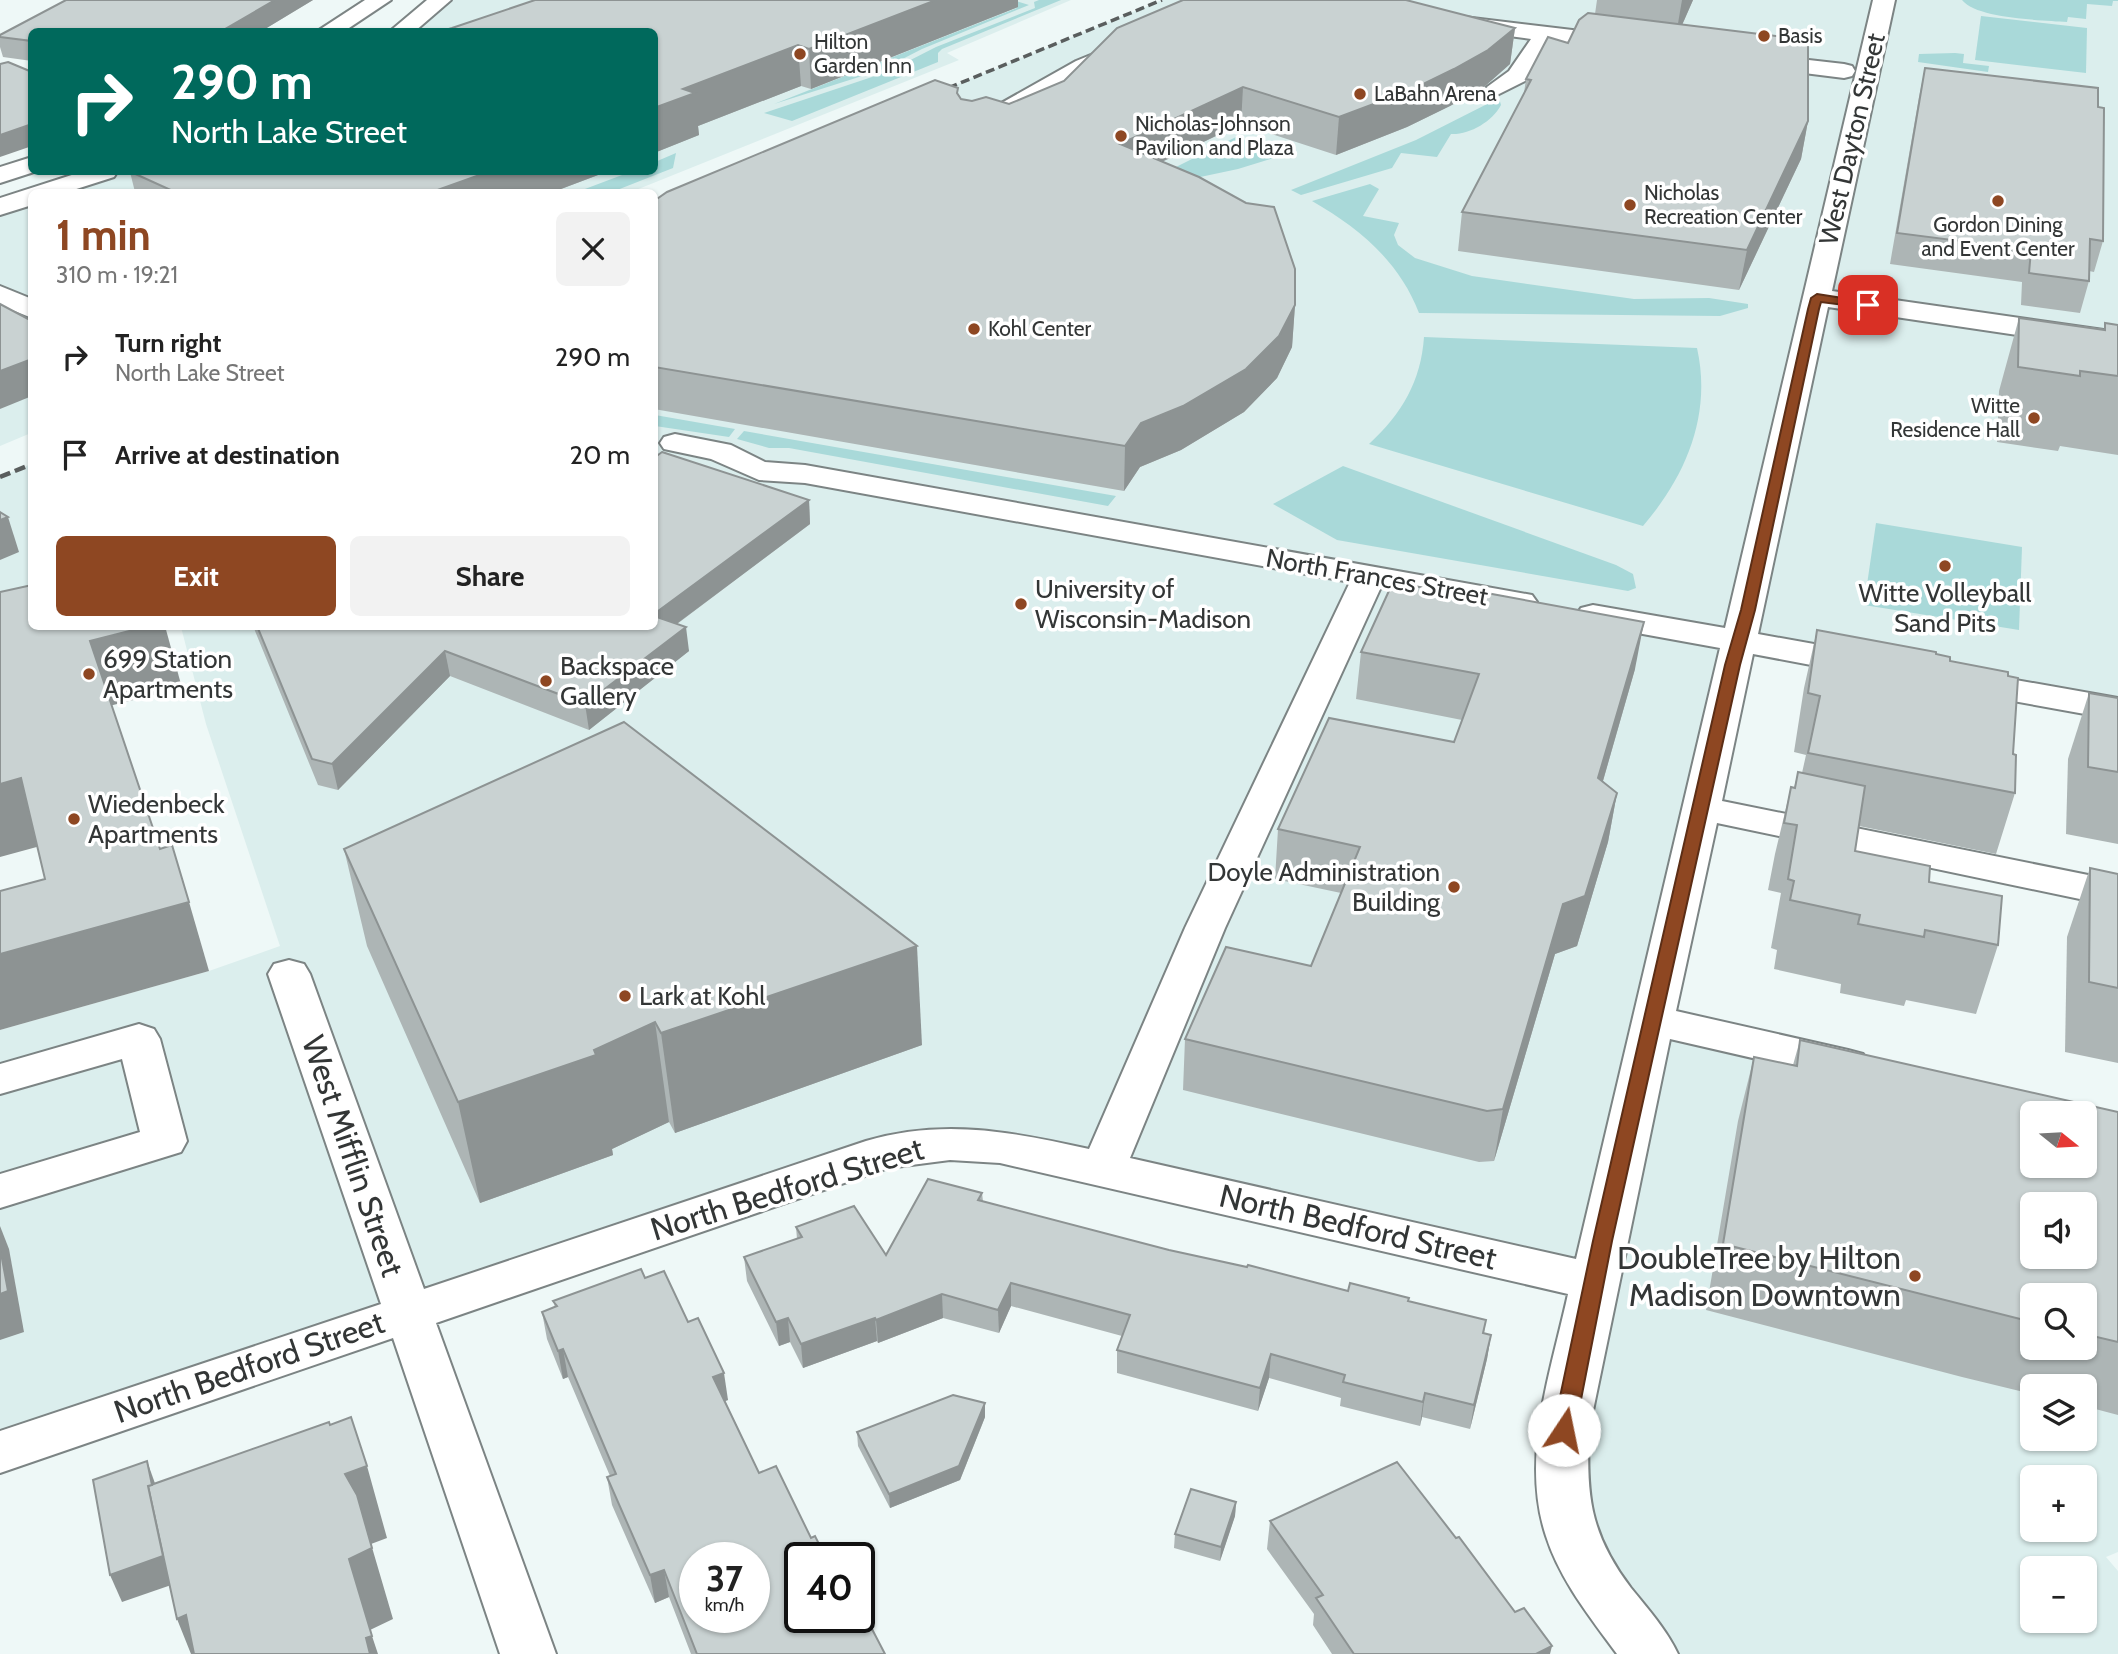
<!DOCTYPE html>
<meta charset="utf-8">
<style>
:root{--surface:#fff;--page:#f2f2f2;--text:#222;--muted:#767676;--accent:#8e4722}
body{margin:0;font-family:Cabin,sans-serif;background:var(--page);color:var(--text);height:100vh;display:flex;flex-direction:column;font-size:26px;white-space:nowrap}
*{box-sizing:border-box;margin:0}
p{font-size:23px;color:var(--muted)}
.icon{flex:none;width:38px;height:38px;fill:none;stroke:currentColor;stroke-width:2;stroke-linecap:round;stroke-linejoin:round}
.map{position:relative;flex:1;overflow:hidden}
.drawer{position:absolute;left:28px;top:189px;width:630px;height:441px;display:flex;flex-direction:column;background:var(--surface);border-radius:10px;box-shadow:0 2px 5px #0004}
.drawer>*{flex:none}
.guide{position:absolute;left:28px;top:28px;width:630px;height:147px;border-radius:10px;box-shadow:0 2px 5px #0004;background:#00695c;color:#fff;overflow:hidden}
.needle{width:46px;rotate:108deg}
.buttons{position:absolute;left:2020px;top:1101px;display:grid;gap:14px}
.buttons a{display:grid;place-items:center;width:77px;height:77px;border-radius:10px;background:var(--surface);box-shadow:0 2px 5px #0004;font-size:35px}
.speed{position:absolute;left:679px;top:1542px;display:flex;gap:14px;font-size:35px;font-weight:700;text-align:center}
.speed>*{display:grid;place-content:center;width:91px;height:91px;border-radius:50%;background:var(--surface);box-shadow:0 2px 5px #0004;line-height:1}
.speed small{font-size:18px;font-weight:400}
.speed .limit{border:4px solid #111;border-radius:10px;background:#fff;color:#111}
.pin{position:absolute;display:grid;place-items:center;width:60px;height:60px;color:#fff;margin:-30px;border-radius:14px;box-shadow:0 4px 10px #0006}
.me{position:absolute;width:77px;margin:-38px;rotate:11deg;stroke-linejoin:round;filter:drop-shadow(0 0 5px #0008)}
.turn{display:flex;align-items:center;gap:24px;height:147px;padding:0 28px;font-size:32px}
.turn .icon{width:91px;height:91px;stroke-width:2.5}
.turn b{display:block;font-size:49px;line-height:60px}
.round{display:grid;place-items:center;flex:none;width:74px;height:74px;border-radius:10px;background:var(--page)}
.head{display:flex;align-items:center;justify-content:space-between;height:119px;padding:0 28px}
h1{font-size:42px;font-weight:700;line-height:52px;color:var(--accent)}
.button{display:flex;gap:14px;margin-top:auto;padding:14px 28px}
.button a{flex:1;height:80px;border-radius:10px;background:var(--accent);color:#fff;font-size:28px;font-weight:700;line-height:80px;text-align:center}
.button a+a{background:var(--page);color:var(--text)}
ul{padding:0;list-style:none}
li{display:flex;align-items:center;gap:21px;height:98px;padding:0 28px}
li div{flex:1}
li b{display:block;font-size:26px}
li em{font-style:normal}
.map>svg:first-child{display:block}
</style>
<div class="map">
<svg width="2118" height="1654" viewBox="0 0 2118 1654">
<rect width="100%" height="100%" fill="#eef8f7"/>
<g fill="#dbeeed" fill-rule="evenodd">
<path d="M440 0H1071L947 53 959 60 631 192H43L105 172H654V32L400 31Z"/>
<path d="M1162 0H2118V709L1739 641 1653 1020 2032 1113V1166H2084L2118 1126V1552L2106 1557 2118 1571V1654H1650L1578 1551 1593 1282 942 1142 0 1452V1030L209 971 280 946 206 724 181 627 654 626 655 209ZM2032 1204H2084V1256H2032ZM2032 1295H2084V1348H2032ZM2032 1386H2084V1438H2032ZM2032 1477H2084V1530H2032ZM2032 1568H2084V1620H2032Z"/>
<path d="M31 197V433L0 446V207Z"/>
<path d="M31 464 32 626 0 653V477Z"/>
</g>
<g fill="#a9d9d9">
<path d="M1013 0 1029 5 922 49 881 70 774 104 1017 8Z"/>
<path d="M1039 0H1061L942 49 938 53V62L792 121 764 113 887 72 936 47 1035 8 1034 2Z"/>
<path d="M1962 0H2118V1H2113L2112 6 2087 4 2086 19 2068 17 2067 22C2042 20 1977 19 1962 0Z"/>
<path d="M1981 16 2087 28 2086 73 1975 60Z"/>
<path d="M1955 53 1964 54 1963 63 1989 66 1988 72 1918 62 1919 54Z"/>
<path d="M1499 98 1501 105C1492 122 1469 135 1451 134L1437 157 1401 153 1392 168 1301 195 1291 190 1416 140Z"/>
<path d="M1236 137 1286 154 1238 169 1186 180 1164 173Z"/>
<path d="M676 153 673 168 612 192H577L630 172H654L655 162Z"/>
<path d="M1370 184 1379 189 1363 216 1399 223 1394 235 1398 245 1415 258 1472 276 1634 299 1709 298 1748 304V308L1720 316 1419 313C1399 261 1359 228 1312 201Z"/>
<path d="M1424 337 1697 348C1712 415 1686 476 1643 526L1369 444C1402 414 1421 381 1424 337Z"/>
<path d="M655 415 735 429 729 437 655 426Z"/>
<path d="M744 431 1116 496 1108 506 789 448H769L737 439Z"/>
<path d="M1343 466 1616 565 1633 574 1636 588 1628 591 1337 540 1273 504Z"/>
<path d="M1876 523 2022 547 2019 630 1864 605Z"/>
</g>
<g fill="none" stroke-linecap="round" stroke-linejoin="round">
<defs>
<g id="minor">
<path d="M1873 0H1895L1832 291 2118 332V350L1828 307 1758 634 1864 653 1876 657 1882 664 1876 671 1864 675 1753 654 1722 801 2118 881V907L1717 823 1676 1011 1848 1050 1863 1054 1870 1065 1863 1076 1848 1080 1670 1039 1589 1430C1586 1496 1590 1534 1631 1588 1648 1609 1666 1629 1678 1654H1617C1590 1617 1560 1580 1546 1536 1520 1457 1551 1372 1568 1294L1000 1163 950 1160 888 1168 436 1323 556 1654H500L393 1338 0 1473V1431L381 1304 268 974 274 964 289 960 304 964 310 974 424 1289 866 1141C943 1118 1013 1132 1089 1149L1185 928 1350 582 805 483 759 480 711 459 664 449 660 443 664 437 675 434 731 445 765 462 805 465 1532 595 1537 602 1532 609 1520 612 1381 587 1225 928 1130 1158 1576 1259 1720 648 1593 625 1581 622 1576 615 1581 608 1593 605 1725 628Z"/>
<path d="M1464 17 1623 36 1631 38 1634 43 1631 48 1623 50 1551 41 1525 81 1499 94 1491 92 1487 87 1509 71 1531 39 1456 29 1453 24 1456 19Z"/>
<path d="M1120 43 1128 45 1131 50 1128 55 1092 71 996 125 988 127 980 125 976 120 980 115 1076 61Z"/>
<path d="M1756 54 1844 64 1852 66 1855 71 1852 76 1844 78 1748 66 1745 61 1748 56Z"/>
<path d="M0 286 32 299V318L0 305Z"/>
<path d="M1965 671 2118 698V720L1952 690 1947 682 1952 674Z"/>
<path d="M139 1024 154 1029 160 1039 187 1141 181 1152 0 1208V1174L140 1132 122 1059 0 1094V1064Z"/>
</g>
<g id="major">
<path d="M365 0H391L343 32H316Z"/>
<path d="M427 0H451L414 32H389Z"/>
<path d="M32 157V172H34L0 183V167Z"/>
<path d="M81 172H117L114 177 67 192H32V205L0 215V198Z"/>
</g>
</defs>
<use href="#minor" stroke="#7c8484" stroke-width="4"/>
<use href="#major" stroke="#7c8484" stroke-width="4"/>
<use href="#minor" fill="#fff" fill-rule="evenodd"/>
<use href="#major" fill="#fff" fill-rule="evenodd"/>
<path stroke="#5a5e5e" stroke-width="3.5" stroke-dasharray="9 4.5" stroke-linecap="butt" d="M936 93 1162 0"/>
<path stroke="#5a5e5e" stroke-width="4.5" stroke-dasharray="11 5" stroke-linecap="butt" d="M0 477 32 464"/>
</g>
<g fill="#adb5b5" fill-rule="evenodd">
<path d="M66 0H313L260 32H32V61L3 57 0 47V35Z"/>
<path d="M535 0H1018V7L811 89 801 86 698 126 699 135 654 153V32L452 28Z"/>
<path d="M1597 0H1693L1682 25 1808 121 1801 159 1739 290 1458 251 1462 212 1524 93 1526 79 1568 43 1595 14Z"/>
<path d="M1515 28 1510 64 1484 87 1450 106 1407 127 1336 155 1241 124 1162 162 1295 305 1292 347 1277 378 1244 412 1181 450 1140 467 1124 491 654 409V201L959 95 961 99 972 101 1009 104Z"/>
<path d="M1925 68 2103 241 2094 272 2089 271V281L2080 313 2021 305 2022 282 1890 264 1919 97Z"/>
<path d="M130 172H606L553 192H135Z"/>
<path d="M2019 318 2104 329 2105 323 2118 325V455L2060 446 2058 451 1997 442 1999 391Z"/>
<path d="M809 500 810 524 677 624 689 651 589 730 450 676 338 790 318 785 253 626H654Z"/>
<path d="M1817 630 1936 654 1950 661 2013 754 2015 793 1996 854 1859 826 1855 851 1929 882 1998 945 1976 1014 1906 1000 1904 1006 1840 993 1841 984 1774 969 1777 950 1771 948 1781 893 1768 890 1775 854 1791 787 1794 788 1798 772 1802 773 1806 755 1794 752 1804 688Z"/>
<path d="M1361 652 1635 669 1603 781 1617 793 1608 842 1577 946 1555 954 1494 1161 1479 1162 1183 1090 1185 1039 1311 966 1341 893 1275 879 1278 829 1454 742 1462 720 1356 699Z"/>
<path d="M2089 693 2118 698V844L2066 834 2068 759Z"/>
<path d="M344 849 922 1045 675 1133 669 1122 612 1149 613 1155 480 1203 367 946Z"/>
<path d="M2090 868 2118 874V1063L2065 1052 2067 937Z"/>
<path d="M1800 1040 2118 1112V1415L2084 1406V1386H2032V1394L1962 1377 1706 1310 1738 1121 1754 1057 1793 1065ZM2032 1295H2084V1348H2032Z"/>
<path d="M982 1193 983 1201 1169 1250 1348 1291 1408 1301 1486 1320 1484 1333 1491 1335 1487 1359 1470 1429 1422 1417 1420 1426 1340 1406 1341 1398 1269 1378 1258 1411 1117 1373V1350L1122 1336 1011 1306 999 1333 943 1318 878 1343 877 1341 803 1368 790 1342 779 1346 747 1281 744 1257 797 1239 796 1227 886 1255Z"/>
<path d="M645 1278 688 1322 728 1400 725 1401 800 1558 885 1654H691L669 1597 655 1603 612 1505 607 1477 610 1476 568 1377 563 1379 547 1339 542 1312 555 1307 553 1301Z"/>
<path d="M985 1403V1417L960 1480 890 1508 858 1446 857 1432Z"/>
<path d="M1236 1502 1235 1516 1220 1561 1174 1548 1175 1534Z"/>
<path d="M1270 1521 1456 1538 1550 1654H1332L1313 1625 1314 1614 1267 1549Z"/>
</g>
<g fill="#8d9393">
<path d="M275 0H313L260 32H228L227 28Z"/>
<path d="M936 0H1018V7L811 89 809 49Z"/>
<path d="M1682 0H1693L1675 41Z"/>
<path d="M1515 28 1510 64 1484 87 1450 106 1407 127 1336 155 1339 117Z"/>
<path d="M798 45 801 86 698 126 699 135 654 153V108L683 89Z"/>
<path d="M1243 87 1241 124 1119 182 1120 144Z"/>
<path d="M1808 121 1801 159 1739 290 1747 250Z"/>
<path d="M32 124V146L0 157V135Z"/>
<path d="M488 172H606L553 192H432Z"/>
<path d="M1295 305 1292 347 1277 378 1244 412 1181 450 1140 467 1124 491 1125 446 1141 423Z"/>
<path d="M32 359V396L0 409V371Z"/>
<path d="M809 500 810 524 655 640 654 614Z"/>
<path d="M8 517 19 552 0 560V520Z"/>
<path d="M1644 622 1635 669 1590 826 1598 778Z"/>
<path d="M149 626H165L182 688 109 706 90 641Z"/>
<path d="M686 627 689 651 589 730 585 704Z"/>
<path d="M445 651 450 676 338 790 332 764Z"/>
<path d="M21 778 44 845 0 857V784Z"/>
<path d="M1617 793 1608 842 1577 946 1555 954 1494 1161 1503 1109 1563 904Z"/>
<path d="M189 902 209 971 0 1030V954Z"/>
<path d="M917 946 922 1045 675 1133 661 1033Z"/>
<path d="M655 1022 669 1122 612 1149 613 1155 480 1203 458 1102 594 1050Z"/>
<path d="M0 1226 9 1249 24 1332 0 1340Z"/>
<path d="M1011 1283V1306L999 1333 998 1310Z"/>
<path d="M942 1294 943 1318 878 1343 876 1320Z"/>
<path d="M788 1318 790 1342 779 1346 776 1322Z"/>
<path d="M875 1318 877 1341 803 1368 801 1344Z"/>
<path d="M1491 1335 1487 1359 1470 1429 1474 1405Z"/>
<path d="M563 1349 568 1377 563 1379 558 1351Z"/>
<path d="M1271 1354 1269 1378 1258 1411 1260 1388Z"/>
<path d="M724 1373 728 1400 717 1404 713 1377Z"/>
<path d="M1425 1393 1422 1417 1420 1426 1423 1402Z"/>
<path d="M985 1403V1417L960 1480 890 1508 889 1494Z"/>
<path d="M147 1461 157 1489 177 1583 122 1602 110 1575Z"/>
<path d="M367 1466 387 1538 371 1544 393 1619 370 1630 349 1559 345 1474Z"/>
<path d="M1236 1502 1235 1516 1220 1561 1221 1547Z"/>
<path d="M664 1570 669 1597 655 1603 650 1575Z"/>
<path d="M186 1615 201 1654H191L177 1619Z"/>
<path d="M372 1636 378 1654H370L366 1638Z"/>
<path d="M1552 1646 1550 1654H1536Z"/>
</g>
<g fill="#c9d2d2" stroke="#8d9393" stroke-width="2" fill-rule="evenodd">
<path d="M66 0H275L227 28 240 30 238 32H32V41L0 37V35Z"/>
<path d="M535 0H936L809 49 798 45 683 89 695 93 654 108V32H439L452 28Z"/>
<path d="M1183 0H1406L1515 28 1488 50 1454 69 1411 90 1339 117 1243 87 1120 144 1199 177 1246 203 1274 207 1295 269V305L1279 336 1246 369 1183 406 1141 423 1125 446 654 367V201L667 192 935 80 958 88 957 93 961 99 972 101 986 97 1009 104 1064 81 1117 28Z"/>
<path d="M1588 13 1808 40V121L1747 250 1462 212 1531 80 1526 79 1548 37 1568 43 1579 20Z"/>
<path d="M8 62 32 72V124L0 135V64Z"/>
<path d="M1925 68 2098 88V107L2104 108 2103 241 2090 239 2089 281 2029 273 2031 250 1897 233Z"/>
<path d="M131 172H488L432 192H175Z"/>
<path d="M0 304 32 321V359L0 371Z"/>
<path d="M2019 318 2105 330V323L2118 325V376L2080 371V376L2018 367Z"/>
<path d="M662 452 809 500 654 614V458Z"/>
<path d="M0 512 8 517 0 520Z"/>
<path d="M1393 582 1468 596 1470 590 1644 622 1598 778 1617 793 1585 896 1563 904 1503 1109 1487 1111 1185 1039 1226 947 1311 966 1360 847 1278 829 1329 718 1454 742 1479 674 1361 652Z"/>
<path d="M32 585V626H149L90 641 160 849 172 845 189 902 0 954V891L45 879 21 778 0 784V592Z"/>
<path d="M654 616 686 627 585 704 445 651 332 764 312 759 257 626H654Z"/>
<path d="M1817 630 1936 652V654L1950 657V661L2008 672V676L2018 678 2013 754 2016 755 2015 793 1808 753 1820 696 1808 693Z"/>
<path d="M2089 693 2118 698V772L2088 767Z"/>
<path d="M624 722 917 946 661 1033 655 1022 594 1050 596 1055 458 1102 344 849Z"/>
<path d="M1798 772 1865 786 1855 851 1930 866 1929 882 2002 896 1998 945 1925 930 1924 937 1858 924 1860 915 1790 900 1794 881 1788 879 1797 825 1784 823 1791 787 1795 788Z"/>
<path d="M2090 868 2118 874V988L2089 982Z"/>
<path d="M1800 1040 2118 1112V1342L2084 1334V1295H2032V1322L1723 1244 1754 1057 1797 1066ZM2032 1113H2084V1166H2032ZM2032 1204H2084V1256H2032Z"/>
<path d="M928 1179 982 1193 978 1200 1169 1250 1247 1267 1248 1265 1348 1291 1350 1283 1409 1298 1408 1301 1486 1320 1483 1333 1491 1335 1474 1405 1425 1393 1423 1402 1343 1382 1345 1375 1271 1354 1260 1388 1117 1350 1130 1315 1011 1283 998 1310 942 1294 876 1320 875 1318 801 1344 788 1318 776 1322 744 1257 802 1237 796 1227 854 1206 886 1255Z"/>
<path d="M0 1248 8 1291 0 1294Z"/>
<path d="M641 1269 645 1278 664 1271 688 1322 698 1318 724 1373 713 1377 759 1473 776 1466 811 1538 815 1536 826 1558H800V1617H859L860 1606 885 1654H697L664 1570 650 1575 607 1477 616 1474 563 1349 558 1351 542 1312 557 1306 553 1301ZM695 1558H754V1617H695Z"/>
<path d="M953 1395 985 1403 959 1466 889 1494 857 1432Z"/>
<path d="M351 1417 367 1466 345 1474 357 1495 372 1548 349 1559 372 1636 366 1638 370 1654H194L186 1615 177 1619 148 1486 329 1422 330 1425Z"/>
<path d="M147 1461 152 1485 148 1486 163 1556 110 1575 93 1480Z"/>
<path d="M1397 1462 1456 1538 1459 1537 1515 1612 1524 1608 1552 1646 1536 1654H1354L1316 1598 1323 1595 1270 1521Z"/>
<path d="M1191 1489 1236 1502 1221 1547 1175 1534Z"/>
</g>
<path fill="#8e4722" stroke="#5c2e16" stroke-width="2" d="M1817 294 1868 302 1874 305 1868 308 1821 302 1819 309 1755 610 1740 665 1612 1241 1575 1430 1571 1436 1564 1439 1557 1436 1553 1430 1593 1241 1725 665 1741 610 1808 309 1811 298Z"/>
<g fill="#8e4722" stroke="#fff" stroke-width="2.5">
<circle cx="1764" cy="36" r="7"/>
<circle cx="800" cy="54" r="7"/>
<circle cx="1360" cy="94" r="7"/>
<circle cx="1121" cy="136" r="7"/>
<circle cx="1998" cy="201" r="7"/>
<circle cx="1630" cy="205" r="7"/>
<circle cx="974" cy="329" r="7"/>
<circle cx="2034" cy="418" r="7"/>
<circle cx="1945" cy="566" r="7"/>
<circle cx="1021" cy="604" r="7"/>
<circle cx="89" cy="674" r="7"/>
<circle cx="546" cy="681" r="7"/>
<circle cx="74" cy="819" r="7"/>
<circle cx="1454" cy="887" r="7"/>
<circle cx="625" cy="996" r="7"/>
<circle cx="1915" cy="1276" r="7"/>
</g>
<g text-anchor="middle" stroke-width="7" stroke-linejoin="round" paint-order="stroke">
<g font-size="21" fill="#333636" stroke="#fff" text-anchor="start">
<text x="1778" y="43">Basis</text>
<text x="814" y="49">Hilton<tspan x="814" dy="24">Garden Inn</tspan></text>
<text x="1374" y="101">LaBahn Arena</text>
<text x="1135" y="131">Nicholas-Johnson<tspan x="1135" dy="24">Pavilion and Plaza</tspan></text>
<text x="1644" y="200">Nicholas<tspan x="1644" dy="24">Recreation Center</tspan></text>
<text x="1998" y="232" text-anchor="middle">Gordon Dining<tspan x="1998" dy="24">and Event Center</tspan></text>
<text x="988" y="336">Kohl Center</text>
<text x="2020" y="413" text-anchor="end">Witte<tspan x="2020" dy="24">Residence Hall</tspan></text>
</g>
<g font-size="26" fill="#333636" stroke="#fff">
<text transform="translate(1852 139) rotate(-77)" y="9">West Dayton Street</text>
<text transform="translate(1377 577) rotate(10)" y="9">North Frances Street</text>
</g>
<g font-size="26" fill="#333636" stroke="#fff" text-anchor="start">
<text x="1035" y="598">University of<tspan x="1035" dy="30">Wisconsin-Madison</tspan></text>
<text x="1945" y="602" text-anchor="middle">Witte Volleyball<tspan x="1945" dy="30">Sand Pits</tspan></text>
<text x="103" y="668">699 Station<tspan x="103" dy="30">Apartments</tspan></text>
<text x="560" y="675">Backspace<tspan x="560" dy="30">Gallery</tspan></text>
<text x="88" y="813">Wiedenbeck<tspan x="88" dy="30">Apartments</tspan></text>
<text x="1440" y="881" text-anchor="end">Doyle Administration<tspan x="1440" dy="30">Building</tspan></text>
<text x="639" y="1005">Lark at Kohl</text>
</g>
<g font-size="32" fill="#333636" stroke="#fff">
<text transform="translate(353 1156) rotate(71)" y="11">West Mifflin Street</text>
<text transform="translate(787 1189) rotate(-17)" y="11">North Bedford Street</text>
<text transform="translate(1358 1227) rotate(13)" y="11">North Bedford Street</text>
<text transform="translate(249 1367) rotate(-19)" y="11">North Bedford Street</text>
</g>
<g font-size="32" fill="#333636" stroke="#fff" text-anchor="end">
<text x="1901" y="1269">DoubleTree by Hilton<tspan x="1901" dy="37">Madison Downtown</tspan></text>
</g>
</g>
</svg>
<div class="buttons">
<a><svg class="needle" viewBox="-14 -14 28 28"><path d="M0-13l5 13h-10z" fill="#e53935"/><path d="M0 13l5-13h-10z" fill="#767676"/></svg></a>
<a><svg class="icon" aria-label="sound" viewBox="0 0 24 24"><path d="M4 9h4l5-4v14l-5-4H4zM17 9q2 3 0 6"/></svg></a>
<a><svg class="icon" aria-label="search" viewBox="0 0 24 24"><circle cx="10" cy="10" r="6"/><path d="M15 15l6 6"/></svg></a>
<a><svg class="icon" aria-label="layers" viewBox="0 0 24 24"><path d="M12 4l9 5-9 5-9-5zM3 14l9 5 9-5"/></svg></a>
<a>+</a>
<a>−</a>
</div>
<div class="speed"><div>37<small>km/h</small></div><div class="limit">40</div></div>
<div class="pin" style="left:1868px;top:305px;background:#d93025"><svg class="icon" aria-label="arrive" viewBox="0 0 24 24"><path d="M6 21V4h12l-3 4 3 4H6"/></svg></div>
<svg class="me" style="left:1564px;top:1430px" viewBox="-20 -20 40 40"><circle r="19" fill="#fff"/><path d="M0-13L10 11 0 6-10 11z" fill="#8e4722"/></svg>
<div class="guide">
<div class="turn"><svg class="icon" aria-label="right" viewBox="0 0 24 24"><path d="M7 20v-9h11M14 6l5 5-5 5"/></svg><div><b>290 m</b>North Lake Street</div></div>
</div>
<section class="drawer">
<div class="head"><div><h1>1 min</h1><p>310 m · 19:21</p></div><a class="round"><svg class="icon" aria-label="close" viewBox="0 0 24 24"><path d="M6 6l12 12M18 6L6 18"/></svg></a></div>
<ul>
<li><svg class="icon" aria-label="right" viewBox="0 0 24 24"><path d="M7 20v-9h11M14 6l5 5-5 5"/></svg><div><b>Turn right</b><p>North Lake Street</p></div><em>290 m</em></li>
<li><svg class="icon" aria-label="arrive" viewBox="0 0 24 24"><path d="M6 21V4h12l-3 4 3 4H6"/></svg><div><b>Arrive at destination</b></div><em>20 m</em></li>
</ul>
<div class="button"><a>Exit</a><a>Share</a></div>
</section>
</div>
